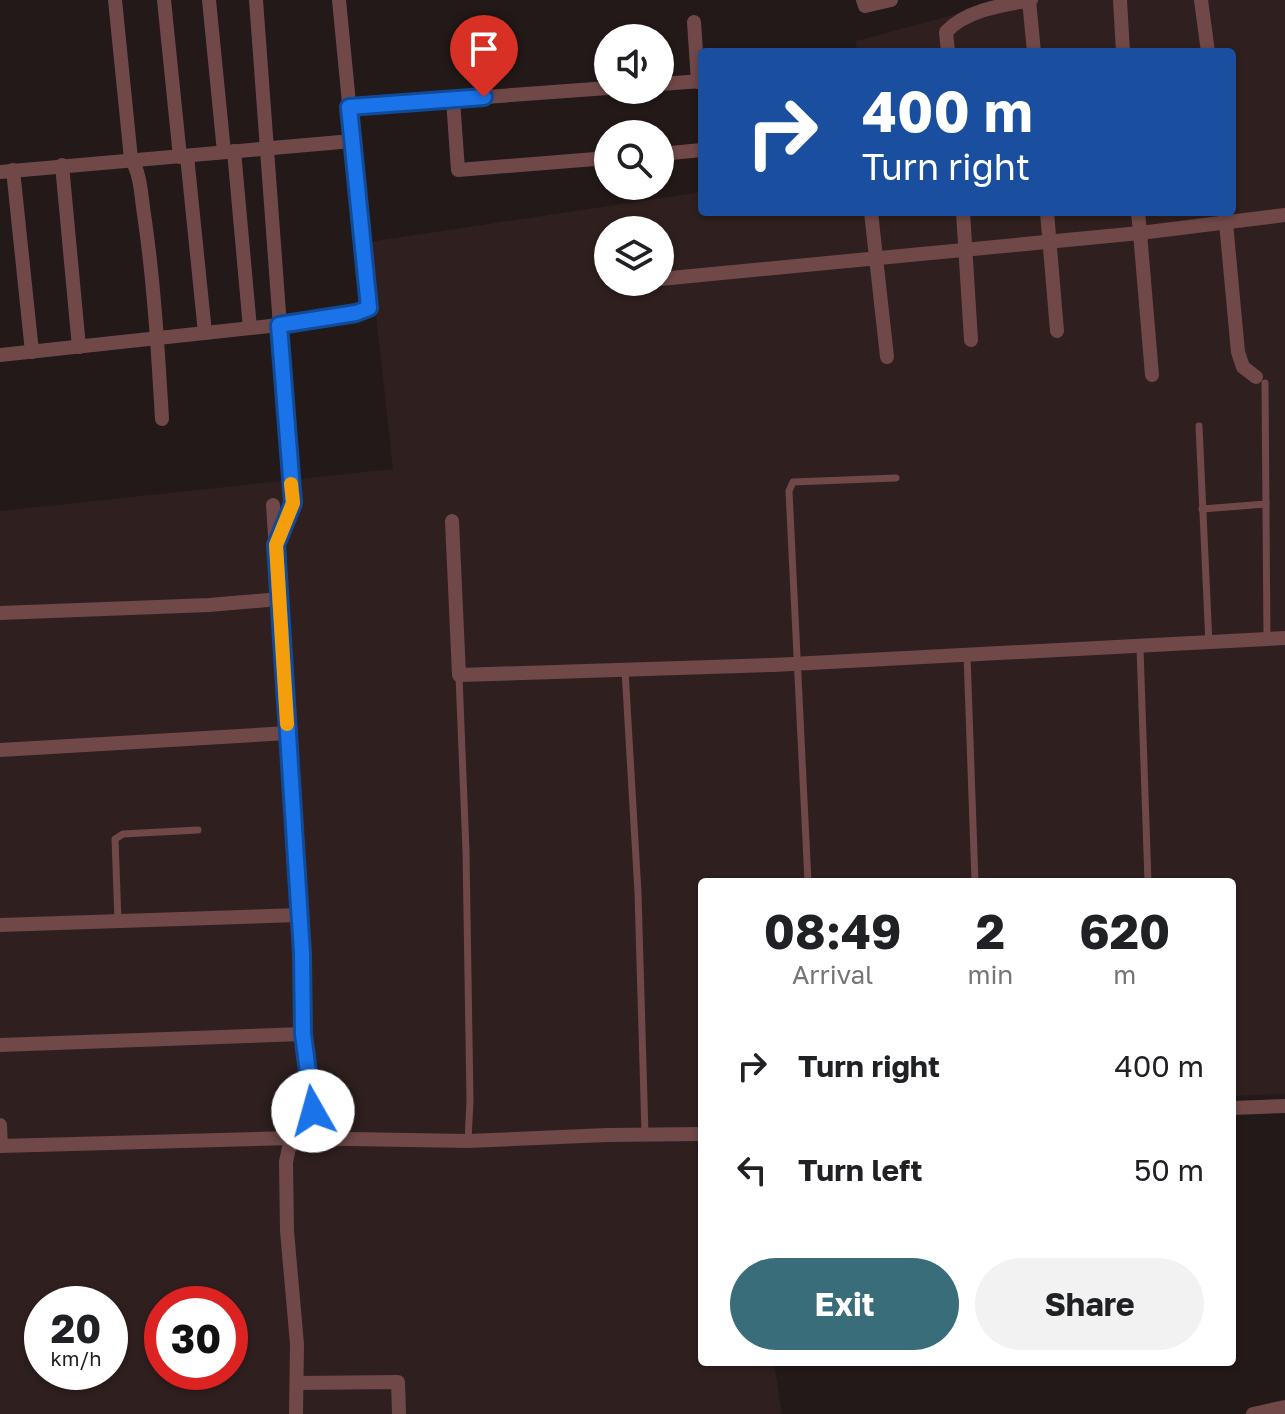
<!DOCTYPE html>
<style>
:root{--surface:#fff;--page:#f2f2f2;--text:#202124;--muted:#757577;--accent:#386d79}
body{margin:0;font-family:"Golos Text",sans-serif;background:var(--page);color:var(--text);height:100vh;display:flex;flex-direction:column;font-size:30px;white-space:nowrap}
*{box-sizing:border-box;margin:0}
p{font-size:26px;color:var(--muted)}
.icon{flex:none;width:44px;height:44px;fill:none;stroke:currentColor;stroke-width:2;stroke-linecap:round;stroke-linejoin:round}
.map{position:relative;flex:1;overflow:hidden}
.details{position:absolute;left:698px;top:878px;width:538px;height:488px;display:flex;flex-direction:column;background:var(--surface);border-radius:8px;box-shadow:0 2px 6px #0004}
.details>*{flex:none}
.banner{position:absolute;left:698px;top:48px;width:538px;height:168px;border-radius:8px;box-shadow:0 2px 6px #0004;background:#1a4fa0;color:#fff;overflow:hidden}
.fabs{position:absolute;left:594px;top:24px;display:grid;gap:16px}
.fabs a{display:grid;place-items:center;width:80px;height:80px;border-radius:50%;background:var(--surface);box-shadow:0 2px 6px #0004;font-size:40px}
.speed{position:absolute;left:24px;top:1286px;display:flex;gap:16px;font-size:40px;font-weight:700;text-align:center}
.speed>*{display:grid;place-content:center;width:104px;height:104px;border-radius:50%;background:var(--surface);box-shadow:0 2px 6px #0004;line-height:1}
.speed small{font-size:20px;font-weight:400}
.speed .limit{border:12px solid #d22;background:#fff;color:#111}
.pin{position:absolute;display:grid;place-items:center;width:68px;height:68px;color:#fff;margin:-82px -34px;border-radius:50% 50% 50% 0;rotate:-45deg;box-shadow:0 0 8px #0007}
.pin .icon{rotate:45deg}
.me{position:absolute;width:88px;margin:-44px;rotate:353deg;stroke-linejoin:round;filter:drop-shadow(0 0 6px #0008)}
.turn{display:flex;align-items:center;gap:28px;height:168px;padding:0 32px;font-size:36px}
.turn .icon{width:104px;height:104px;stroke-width:2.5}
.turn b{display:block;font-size:56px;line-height:68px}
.eta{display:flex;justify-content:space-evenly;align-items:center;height:136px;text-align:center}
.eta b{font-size:48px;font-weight:700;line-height:56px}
.cta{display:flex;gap:16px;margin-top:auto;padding:16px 32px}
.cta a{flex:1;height:92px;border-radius:48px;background:var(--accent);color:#fff;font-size:32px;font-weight:700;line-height:92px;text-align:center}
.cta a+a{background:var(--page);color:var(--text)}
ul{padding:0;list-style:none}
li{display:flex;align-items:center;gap:24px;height:104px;padding:0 32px}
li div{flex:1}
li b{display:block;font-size:30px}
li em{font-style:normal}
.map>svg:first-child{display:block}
</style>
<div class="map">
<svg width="1285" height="1414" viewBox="0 0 1285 1414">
<rect width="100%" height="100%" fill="#221918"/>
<path fill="#2f1f1f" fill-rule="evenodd" d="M1009 0H1285V1094L1232 1096V882H702V1362H774L782 1414H0V511L393 469 368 242 702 192V212H1232V52H857L856 41ZM608 230H660V282H608ZM42 1304H110V1372H42ZM162 1304H230V1372H162Z"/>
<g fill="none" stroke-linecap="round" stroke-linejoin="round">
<g stroke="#704848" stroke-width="7">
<path d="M1265 383 1267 640"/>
<path d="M1199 426 1209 644"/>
<path d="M1202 509 1266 504"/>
<path d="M1140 648 1148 882"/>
<path d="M967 655 975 882"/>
<path d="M625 670 638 893 645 1134"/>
<path d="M459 676 466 851 470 1101 468 1141"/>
<path d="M808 882 789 491 793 482 896 478"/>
<path d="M118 921 115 839 123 834 198 830"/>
</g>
<g stroke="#704848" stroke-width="14">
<path d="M115 0 131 159C141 174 141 196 144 214 154 282 158 351 162 419"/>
<path d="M164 0 180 157"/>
<path d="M209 0 224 152"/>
<path d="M256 0 293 503 278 540"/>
<path d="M863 0 865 6 891 0"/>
<path d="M1029 0 1034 52"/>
<path d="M1120 0 1123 52"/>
<path d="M1201 0 1208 52"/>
<path d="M694 22 698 82"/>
<path d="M948 52 946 32C966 10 1003 5 1031 0"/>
<path d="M660 84 702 81"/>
<path d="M453 100 458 170 608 158"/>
<path d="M349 107 608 88"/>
<path d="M234 151 250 328"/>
<path d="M660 154 702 150"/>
<path d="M187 156 205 333"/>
<path d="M62 165 79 347"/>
<path d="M13 170 32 352"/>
<path d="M0 172 352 141"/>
<path d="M871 212 887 357"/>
<path d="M963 212 971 340"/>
<path d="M1047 212 1057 331"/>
<path d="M1138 212 1140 233 1285 215"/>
<path d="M1225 212 1238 352 1243 367 1256 377"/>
<path d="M660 279 1140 233 1152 375"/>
<path d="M617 283 627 282"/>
<path d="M0 355 279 325 356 313 369 309 339 0"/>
<path d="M273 505 302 953 303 1034 313 1111 291 1138 286 1162 287 1231 297 1344 296 1414"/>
<path d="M452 521 459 675 773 665 1285 638"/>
<path d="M0 613 209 605 280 599"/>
<path d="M0 750 288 733"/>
<path d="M0 925 299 915"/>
<path d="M0 1045 303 1034"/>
<path d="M1232 1108 1285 1106"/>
<path d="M0 1125 1 1146"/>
<path d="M0 1146 291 1138 468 1141 607 1135 702 1134"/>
<path d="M297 1383 398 1382 399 1414"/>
<path d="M1253 1414 1285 1407"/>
</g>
</g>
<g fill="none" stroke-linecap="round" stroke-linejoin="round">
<defs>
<path id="route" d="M313 1111 303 1034 302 953 276 545 293 503 279 325 356 313 369 308 349 107 484 97"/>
</defs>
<use href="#route" stroke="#114b97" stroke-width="20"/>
<use href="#route" stroke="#1a73e8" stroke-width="14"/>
<path stroke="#f59e0b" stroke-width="14" d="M287 724 276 545 293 503 291 484"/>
</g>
</svg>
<div class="fabs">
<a><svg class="icon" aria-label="sound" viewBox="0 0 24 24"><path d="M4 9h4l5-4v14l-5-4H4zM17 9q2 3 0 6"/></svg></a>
<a><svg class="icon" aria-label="search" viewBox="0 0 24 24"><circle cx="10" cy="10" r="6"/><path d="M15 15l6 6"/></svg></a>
<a><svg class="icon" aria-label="layers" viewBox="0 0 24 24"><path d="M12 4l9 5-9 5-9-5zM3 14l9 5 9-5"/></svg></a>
</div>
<div class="speed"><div>20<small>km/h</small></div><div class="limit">30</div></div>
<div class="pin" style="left:484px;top:97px;background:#d93025"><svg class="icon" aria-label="arrive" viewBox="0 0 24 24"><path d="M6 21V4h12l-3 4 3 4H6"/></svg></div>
<svg class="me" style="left:313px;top:1111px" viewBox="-20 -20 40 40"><circle r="19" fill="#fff"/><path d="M0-13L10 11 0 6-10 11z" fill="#1a73e8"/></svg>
<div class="banner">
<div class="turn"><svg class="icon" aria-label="right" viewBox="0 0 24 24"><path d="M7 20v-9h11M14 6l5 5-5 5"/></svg><div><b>400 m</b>Turn right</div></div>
</div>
<section class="details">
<div class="eta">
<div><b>08:49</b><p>Arrival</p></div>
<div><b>2</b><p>min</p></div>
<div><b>620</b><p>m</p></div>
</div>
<ul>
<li><svg class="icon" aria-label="right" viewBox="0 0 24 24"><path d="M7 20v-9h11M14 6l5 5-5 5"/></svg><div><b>Turn right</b></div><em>400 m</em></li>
<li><svg class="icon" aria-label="left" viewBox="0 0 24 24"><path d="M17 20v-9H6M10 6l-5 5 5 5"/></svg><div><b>Turn left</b></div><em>50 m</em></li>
</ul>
<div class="cta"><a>Exit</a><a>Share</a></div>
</section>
</div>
